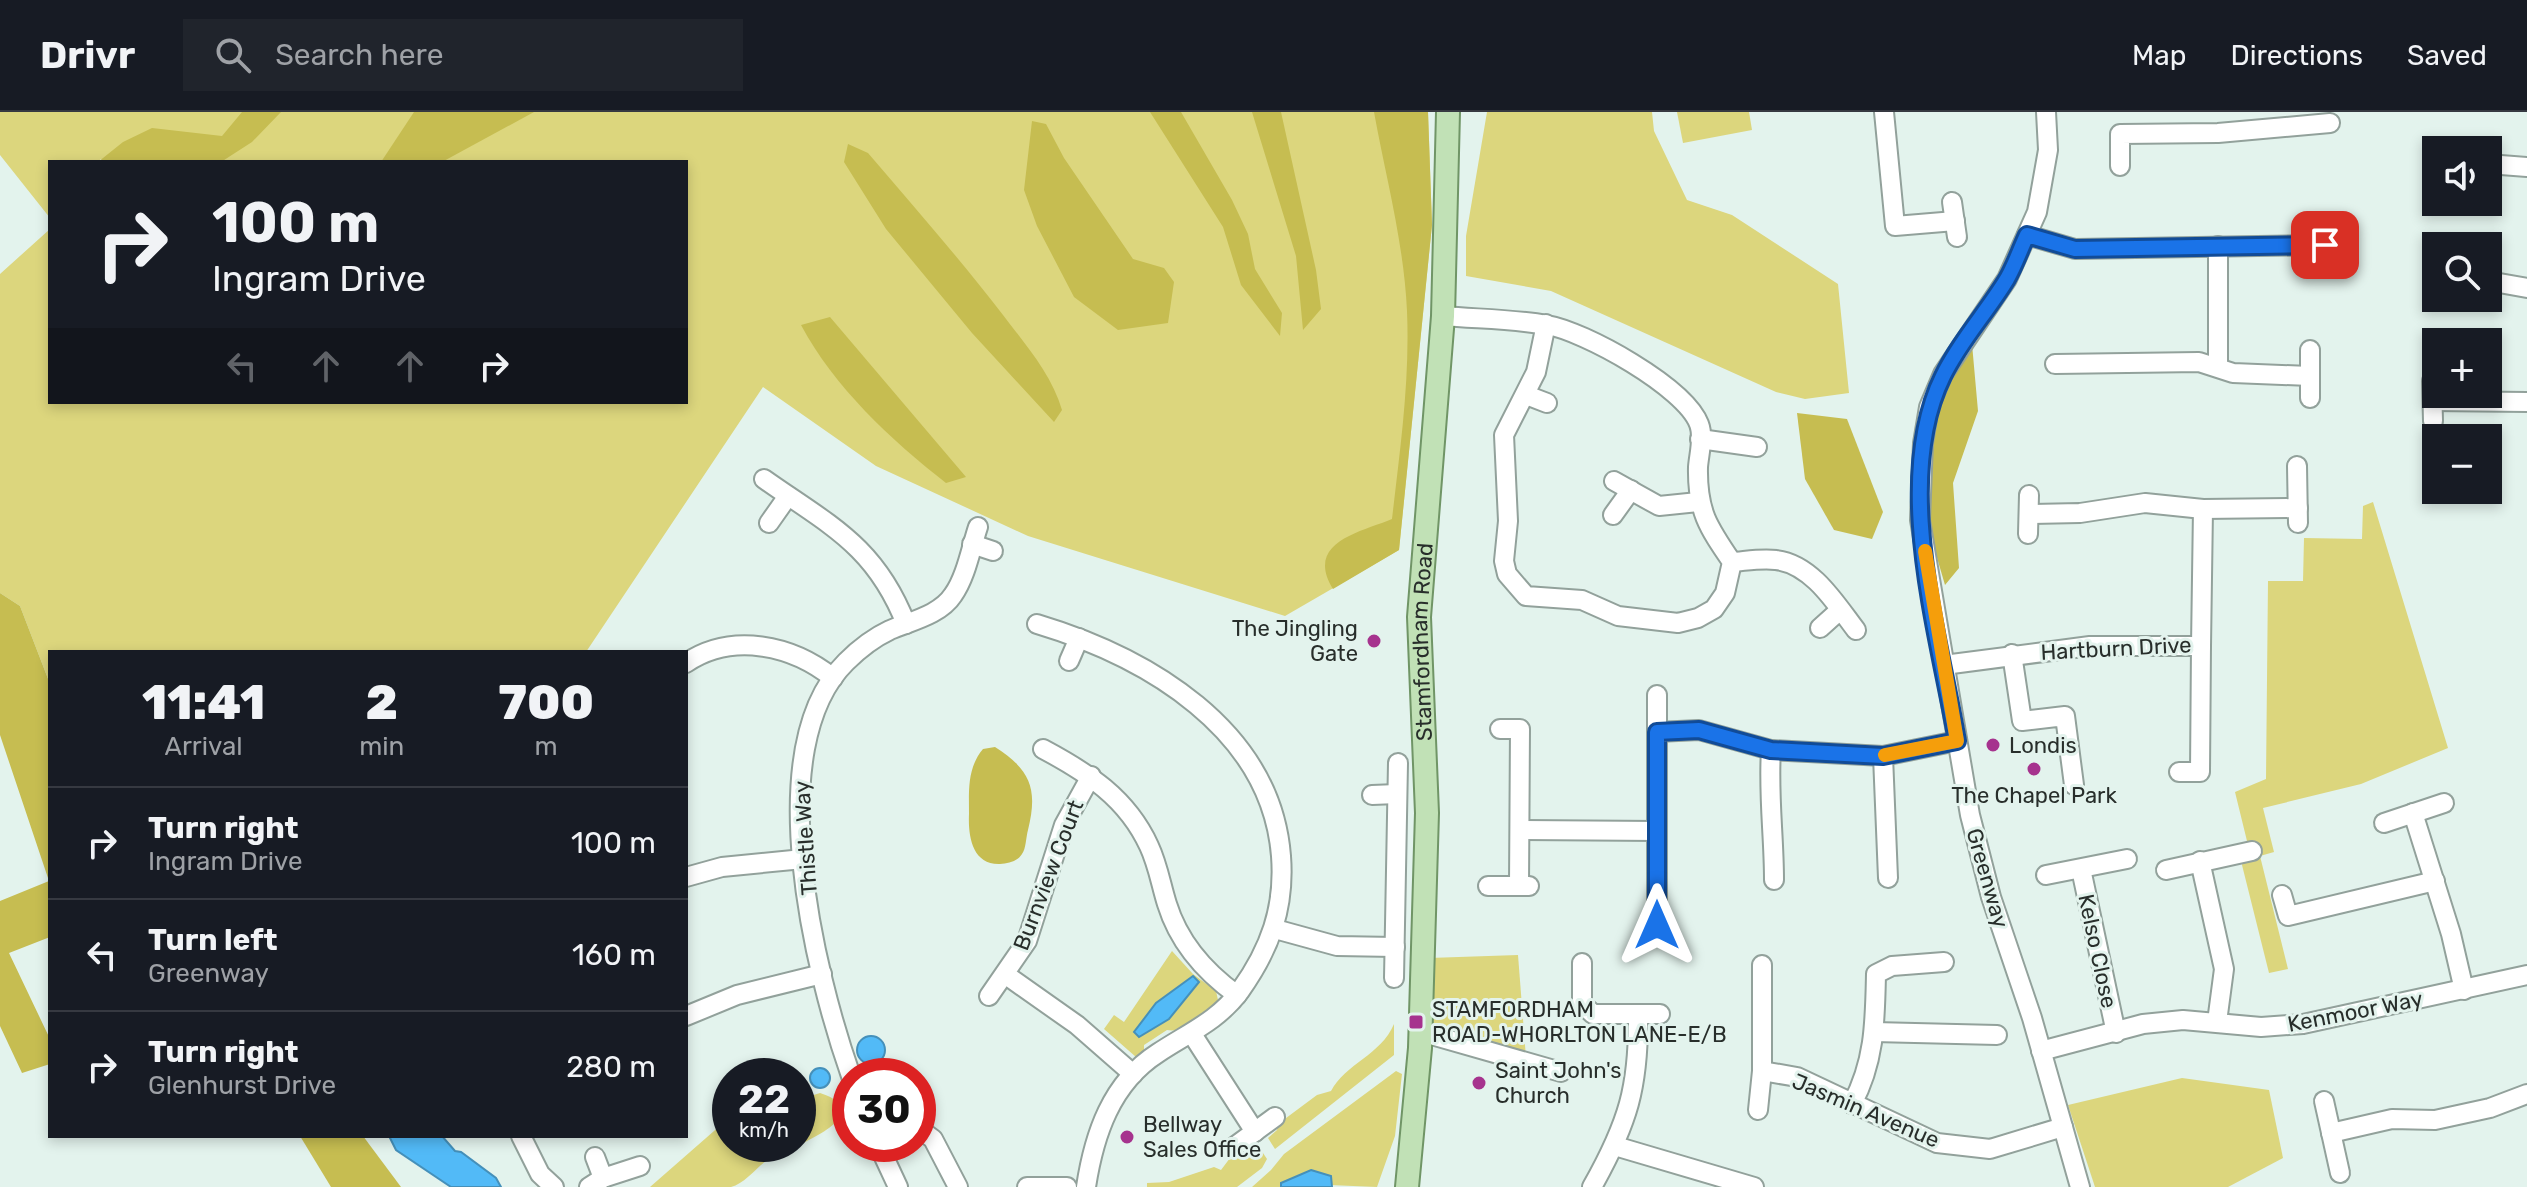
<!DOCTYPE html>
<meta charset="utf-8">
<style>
:root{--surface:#171b24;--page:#20242c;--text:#f1f3f6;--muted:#9ea1a6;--line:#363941}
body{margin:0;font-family:Rubik,sans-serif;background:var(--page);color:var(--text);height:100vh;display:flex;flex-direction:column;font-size:30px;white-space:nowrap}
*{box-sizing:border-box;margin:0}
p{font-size:26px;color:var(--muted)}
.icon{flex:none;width:44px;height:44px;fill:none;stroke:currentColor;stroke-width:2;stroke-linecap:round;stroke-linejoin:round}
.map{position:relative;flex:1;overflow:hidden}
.sheet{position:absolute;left:48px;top:538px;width:640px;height:488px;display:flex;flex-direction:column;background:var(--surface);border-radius:0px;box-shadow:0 4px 12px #0003}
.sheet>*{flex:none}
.banner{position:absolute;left:48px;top:48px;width:640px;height:244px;border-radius:0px;box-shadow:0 4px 12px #0003;background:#171b24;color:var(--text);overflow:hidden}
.buttons{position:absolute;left:2422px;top:24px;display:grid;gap:16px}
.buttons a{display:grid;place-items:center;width:80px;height:80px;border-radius:0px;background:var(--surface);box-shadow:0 4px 12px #0003;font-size:40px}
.speed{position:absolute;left:712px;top:946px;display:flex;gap:16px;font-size:40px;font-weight:700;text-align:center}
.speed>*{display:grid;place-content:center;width:104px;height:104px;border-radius:50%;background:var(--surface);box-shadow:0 4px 12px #0003;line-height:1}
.speed small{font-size:20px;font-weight:400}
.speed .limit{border:12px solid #d22;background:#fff;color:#111}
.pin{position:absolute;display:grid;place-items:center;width:68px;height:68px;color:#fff;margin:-34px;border-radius:16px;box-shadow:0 4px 12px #0006}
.me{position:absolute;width:88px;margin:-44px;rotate:0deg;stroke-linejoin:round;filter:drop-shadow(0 0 6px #0008)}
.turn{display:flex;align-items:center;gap:28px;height:168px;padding:0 32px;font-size:36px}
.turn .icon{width:104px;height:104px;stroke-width:2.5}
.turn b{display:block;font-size:56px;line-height:68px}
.lanes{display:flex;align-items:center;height:76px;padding:0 32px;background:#0003;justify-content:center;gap:40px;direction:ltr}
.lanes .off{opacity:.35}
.eta{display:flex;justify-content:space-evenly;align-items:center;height:136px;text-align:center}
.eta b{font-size:48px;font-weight:800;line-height:56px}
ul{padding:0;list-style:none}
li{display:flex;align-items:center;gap:24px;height:112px;padding:0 32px;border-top:2px solid var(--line)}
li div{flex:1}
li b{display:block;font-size:30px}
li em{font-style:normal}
header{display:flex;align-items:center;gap:48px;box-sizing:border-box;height:112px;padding:0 40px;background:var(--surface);border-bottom:2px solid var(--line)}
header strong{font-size:38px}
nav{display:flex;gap:44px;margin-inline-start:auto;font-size:28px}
.search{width:560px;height:72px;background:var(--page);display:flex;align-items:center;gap:20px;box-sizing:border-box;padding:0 28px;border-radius:0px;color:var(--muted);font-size:30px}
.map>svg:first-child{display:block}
</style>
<header>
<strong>Drivr</strong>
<div class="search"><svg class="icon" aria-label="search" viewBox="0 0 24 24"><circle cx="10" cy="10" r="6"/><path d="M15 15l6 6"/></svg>Search here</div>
<nav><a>Map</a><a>Directions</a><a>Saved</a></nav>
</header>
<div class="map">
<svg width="2527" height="1075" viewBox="0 0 2527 1075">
<rect width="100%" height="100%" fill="#e3f3ed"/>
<g fill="#dcd67d">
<path d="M0 0H1428L1432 113 1399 438 1285 504 1028 424 876 354 763 275 586 540H50V572L20 494 0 481V162L50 117V290H686V50H173L101 47 98 50H50V106L0 43Z"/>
<path d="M1487 0H1652L1654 19 1687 88 1732 103 1838 172 1849 281 1805 287 1776 280 1551 179 1466 164V124Z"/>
<path d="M1677 0H1749L1752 18 1683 31Z"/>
<path d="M2373 390 2448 636 2361 672 2263 696 2274 740 2260 744 2288 857 2269 861 2242 753 2247 729 2235 680 2266 667 2268 469H2303L2304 426 2362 427 2363 394Z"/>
<path d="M1172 839 1193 862 1216 879 1218 888C1208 901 1184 922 1167 918L1144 933V940L1136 945 1104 917 1114 903 1124 910Z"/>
<path d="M1518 843 1526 946 1436 920 1428 913 1429 846Z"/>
<path d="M1394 912V943L1275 1037 1268 1026 1277 1018 1278 1012 1317 983 1331 979C1345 952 1381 943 1394 912Z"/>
<path d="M1396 959 1402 962 1395 1024 1377 1075 1282 1071 1281 1075H1252L1271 1058 1284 1042Z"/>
<path d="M2182 966 2269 978 2283 1046 2228 1075H2095L2068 993Z"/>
<path d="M820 981C887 1003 783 1038 766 1049 755 1057 744 1072 731 1075 707 1075 675 1075 650 1075L730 1005V1032H798V988Z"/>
<path d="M1259 1035 1267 1047 1262 1056 1237 1075H1147V1071L1169 1070 1214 1055 1221 1058 1230 1046 1250 1041Z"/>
</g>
<g fill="#c6bd51">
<path d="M242 0H281L252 30 221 50H98L123 30 152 16 222 24Z"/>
<path d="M414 0H534L442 50H381Z"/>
<path d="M1150 0H1181L1232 88 1248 122 1255 157 1282 201 1280 224 1241 173 1223 115Z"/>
<path d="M1252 0H1281L1316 158 1321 197 1303 218 1296 144Z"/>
<path d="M1374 0H1428L1432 113 1399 438 1333 477C1304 430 1361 420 1392 407 1400 338 1410 269 1407 199 1404 132 1386 66 1374 0Z"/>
<path d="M1032 9 1046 12 1064 46 1133 147 1164 156 1174 170 1168 211 1118 218 1074 185 1037 114 1024 78Z"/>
<path d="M848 32 868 41C914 95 960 147 1003 203 1025 232 1052 263 1062 298L1054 310 972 221 886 117 844 50Z"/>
<path d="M830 205 966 365 946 371C891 328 834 275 801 213Z"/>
<path d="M1972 232 1978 299 1953 371 1959 456 1945 473 1928 415 1929 343 1939 290Z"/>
<path d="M1797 301 1847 307 1883 400 1872 427 1834 418 1805 367Z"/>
<path d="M0 481 20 494 50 572V825L9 841 50 927V952L22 961 0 914V789L49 769 0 623Z"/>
<path d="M995 635C1031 658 1038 677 1028 718 1026 725 1026 737 1022 742 1017 750 1008 751 1000 752 972 753 968 724 969 702 969 679 967 656 983 637Z"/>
<path d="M300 1024H363L401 1075H331Z"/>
</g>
<g fill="#52baf7" stroke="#4590ba" stroke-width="2">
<path d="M1193 864 1199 870 1169 907 1139 925 1134 920 1156 891Z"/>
<circle cx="871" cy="938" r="14"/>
<circle cx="820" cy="966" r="10"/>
<path d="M389 1024H442L455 1039 461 1040 496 1066 501 1075H451L396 1038Z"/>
<path d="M1311 1058 1331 1064 1332 1075H1281V1071Z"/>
</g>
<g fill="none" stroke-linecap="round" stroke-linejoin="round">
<defs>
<g id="minor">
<path d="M1884 0 1895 114 1955 109"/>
<path d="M2046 0 2048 38 2037 100 2007 167 1943 262 1929 295 1923 331 1920 408 1970 703 1991 785 2032 906 2080 1075"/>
<path d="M2488 52 2527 55"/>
<path d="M2120 54V22L2218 21 2330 11"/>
<path d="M1952 90 1957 125"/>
<path d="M2027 123 2075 137 2325 133"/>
<path d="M2218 134V255"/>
<path d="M2435 144V185"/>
<path d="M2488 169 2527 176"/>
<path d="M1443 204C1477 207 1513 207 1547 213 1584 219 1685 275 1699 312 1704 325 1699 342 1698 355 1697 399 1708 415 1732 450L1725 481 1714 497 1698 506 1678 511 1618 504 1582 488 1526 484 1507 462 1504 449 1508 409 1504 323 1536 260 1546 212"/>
<path d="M2055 252 2199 250 2233 261 2310 264"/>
<path d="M2432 269 2433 309"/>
<path d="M1526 283 1547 291"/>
<path d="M2310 286V238"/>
<path d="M2433 289 2527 290"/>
<path d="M1700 327 1757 335"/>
<path d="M2297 354 2298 411"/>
<path d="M764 367C829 413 875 433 906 512"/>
<path d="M1614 369 1659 394 1698 390"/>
<path d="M2030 402 2080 401 2145 391 2203 397 2298 396"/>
<path d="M1613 403 1631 378"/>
<path d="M769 411 788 384"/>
<path d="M2028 422 2029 383"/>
<path d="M972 432 993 439"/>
<path d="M1732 450C1746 449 1762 446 1776 448 1812 452 1836 492 1856 518"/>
<path d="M1037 512C1147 545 1271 617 1281 744 1285 796 1270 837 1240 879 1218 909 1188 921 1158 941 1111 971 1094 1023 1086 1075"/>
<path d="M1820 516 1840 498"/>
<path d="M2012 542 2022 609 2065 604 2074 673"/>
<path d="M1069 549 1079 526"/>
<path d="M686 551C732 520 792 533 833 566"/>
<path d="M1944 553 2090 534H2201L2203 397"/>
<path d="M1500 617H1520L1519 774"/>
<path d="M1657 620 1699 618 1771 638 1883 644 1957 629"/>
<path d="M1043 637C1088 661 1127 686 1149 734 1158 753 1161 773 1167 792 1179 831 1205 860 1237 883"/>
<path d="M1771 638C1768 682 1774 724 1774 768"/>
<path d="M1883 644 1888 766"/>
<path d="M2179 660H2200L2201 534"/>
<path d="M1372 683 1397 682"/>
<path d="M2413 701 2451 822 2464 878"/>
<path d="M2384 711 2444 691"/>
<path d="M1520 718 1657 719"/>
<path d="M2200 749 2224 857 2217 910"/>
<path d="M2081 757 2116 921"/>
<path d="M2166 758 2252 739"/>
<path d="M2046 763 2127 747"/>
<path d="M686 765 722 755 803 747"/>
<path d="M1488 774H1529"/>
<path d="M2282 783 2288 804 2435 769"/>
<path d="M1657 813V583"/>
<path d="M1275 817 1337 834 1395 835"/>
<path d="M1582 851V892L1593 902H1660"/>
<path d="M1006 863 1077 913 1133 962"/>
<path d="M1394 866 1398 651"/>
<path d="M989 884 1027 829 1064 713 1091 664"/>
<path d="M686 904 737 883 822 862"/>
<path d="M1421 920 1561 960"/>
<path d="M1874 920 1997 923"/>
<path d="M1192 922 1255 1020"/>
<path d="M2041 939 2143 912 2183 908 2261 915 2303 912 2527 863"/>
<path d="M1762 959 1797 965 1937 1031 1990 1037 2063 1015"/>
<path d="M851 964C815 862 759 636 846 550 859 537 873 526 890 518 911 509 940 503 953 483 966 465 971 436 978 415"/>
<path d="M2324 989 2340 1061"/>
<path d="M1852 992C1875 949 1875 909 1876 862L1892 854 1944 850"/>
<path d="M1758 998 1762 959V853"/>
<path d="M918 1016 933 1027 958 1075"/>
<path d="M2331 1021 2392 1007 2435 1008 2490 996 2527 982"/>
<path d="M521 1024 540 1062 554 1075"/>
<path d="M878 1032 898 1075"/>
<path d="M1615 1034 1754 1075"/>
<path d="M1234 1035 1275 1005"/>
<path d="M595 1045 603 1066"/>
<path d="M589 1075 603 1066 640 1054"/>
<path d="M1027 1075H1067"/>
<path d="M1592 1075C1628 1011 1639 975 1638 902"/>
</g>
<g id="major">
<path id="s1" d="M1407 1075 1420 936 1427 701 1419 505 1443 204 1448 0"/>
</g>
</defs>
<use href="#minor" stroke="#92a19b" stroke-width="22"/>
<use href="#major" stroke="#709566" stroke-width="26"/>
<use href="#minor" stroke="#fff" stroke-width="18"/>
<use href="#major" stroke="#c1e1b6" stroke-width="22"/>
</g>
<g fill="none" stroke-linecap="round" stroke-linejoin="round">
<defs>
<path id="route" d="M1657 813V620L1699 618 1771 638 1883 644 1957 629C1938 519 1892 368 1943 264 1960 229 1987 200 2007 167 2015 153 2020 138 2027 123L2075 137 2325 133"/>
</defs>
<use href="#route" stroke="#114b97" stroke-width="20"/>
<use href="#route" stroke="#1a73e8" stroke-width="14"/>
<path stroke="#f59e0b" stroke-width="14" d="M1885 643 1957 629 1925 439"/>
</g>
<g fill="#a6338e" stroke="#e3f3ed" stroke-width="3">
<circle cx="1374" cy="529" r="8"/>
<circle cx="1993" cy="633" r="8"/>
<circle cx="2034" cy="657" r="8"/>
<rect x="1408" y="902" width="16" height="16" rx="4"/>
<circle cx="1479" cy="971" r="8"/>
<circle cx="1127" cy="1025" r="8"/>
</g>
<g text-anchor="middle" stroke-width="6" stroke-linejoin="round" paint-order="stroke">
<g font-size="22" fill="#282e2b" stroke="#e3f3ed" text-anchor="start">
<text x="1358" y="524" text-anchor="end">The Jingling<tspan x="1358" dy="25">Gate</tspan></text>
<text x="2009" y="641">Londis</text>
<text x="2034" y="691" text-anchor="middle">The Chapel Park</text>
<text x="1432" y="905">STAMFORDHAM<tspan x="1432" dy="25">ROAD-WHORLTON LANE-E/B</tspan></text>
<text x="1495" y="966">Saint John's<tspan x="1495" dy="25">Church</tspan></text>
<text x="1143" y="1020">Bellway<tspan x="1143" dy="25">Sales Office</tspan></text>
</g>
<g font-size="22" fill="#282e2b" stroke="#e3f3ed">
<text dy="8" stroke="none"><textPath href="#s1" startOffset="546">Stamfordham Road</textPath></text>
<text transform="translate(2116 536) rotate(-3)" y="8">Hartburn Drive</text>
<text transform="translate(805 726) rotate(-94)" y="8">Thistle Way</text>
<text transform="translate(1048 763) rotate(-69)" y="8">Burnview Court</text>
<text transform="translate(1988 766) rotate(74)" y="8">Greenway</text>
<text transform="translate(2098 839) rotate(78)" y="8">Kelso Close</text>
<text transform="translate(2355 899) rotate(-11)" y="8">Kenmoor Way</text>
<text transform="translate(1866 998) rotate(23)" y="8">Jasmin Avenue</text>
</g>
</g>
</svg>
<div class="buttons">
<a><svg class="icon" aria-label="sound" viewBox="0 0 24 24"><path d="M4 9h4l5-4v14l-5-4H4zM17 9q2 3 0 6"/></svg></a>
<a><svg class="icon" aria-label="search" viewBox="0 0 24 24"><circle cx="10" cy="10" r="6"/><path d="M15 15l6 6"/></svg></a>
<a>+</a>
<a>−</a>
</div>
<div class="speed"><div>22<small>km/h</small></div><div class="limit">30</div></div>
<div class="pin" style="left:2325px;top:133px;background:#d93025"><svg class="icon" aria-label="arrive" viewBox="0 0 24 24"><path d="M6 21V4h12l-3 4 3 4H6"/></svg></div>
<svg class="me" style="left:1657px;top:813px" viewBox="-20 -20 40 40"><path d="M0-17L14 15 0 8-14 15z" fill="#1a73e8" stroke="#fff" stroke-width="4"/></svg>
<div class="banner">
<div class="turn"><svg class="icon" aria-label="right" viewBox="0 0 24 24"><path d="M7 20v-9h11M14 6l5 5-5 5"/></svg><div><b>100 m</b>Ingram Drive</div></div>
<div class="lanes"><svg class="icon off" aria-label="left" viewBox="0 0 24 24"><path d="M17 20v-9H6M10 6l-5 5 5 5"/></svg><svg class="icon off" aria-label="ahead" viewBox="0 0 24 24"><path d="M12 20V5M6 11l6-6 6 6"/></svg><svg class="icon off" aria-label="ahead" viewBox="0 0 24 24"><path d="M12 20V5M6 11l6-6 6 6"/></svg><svg class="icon" aria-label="right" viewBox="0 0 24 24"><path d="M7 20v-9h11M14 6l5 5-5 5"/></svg></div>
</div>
<section class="sheet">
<div class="eta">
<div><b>11:41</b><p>Arrival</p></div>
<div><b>2</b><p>min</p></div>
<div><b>700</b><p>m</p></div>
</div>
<ul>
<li><svg class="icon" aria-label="right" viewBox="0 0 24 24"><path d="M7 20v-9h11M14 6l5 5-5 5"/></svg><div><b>Turn right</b><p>Ingram Drive</p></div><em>100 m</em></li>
<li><svg class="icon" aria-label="left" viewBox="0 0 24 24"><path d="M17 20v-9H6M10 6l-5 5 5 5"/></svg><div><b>Turn left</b><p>Greenway</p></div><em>160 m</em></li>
<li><svg class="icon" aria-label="right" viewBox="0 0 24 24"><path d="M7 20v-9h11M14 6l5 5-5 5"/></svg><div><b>Turn right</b><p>Glenhurst Drive</p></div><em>280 m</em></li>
</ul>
</section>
</div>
